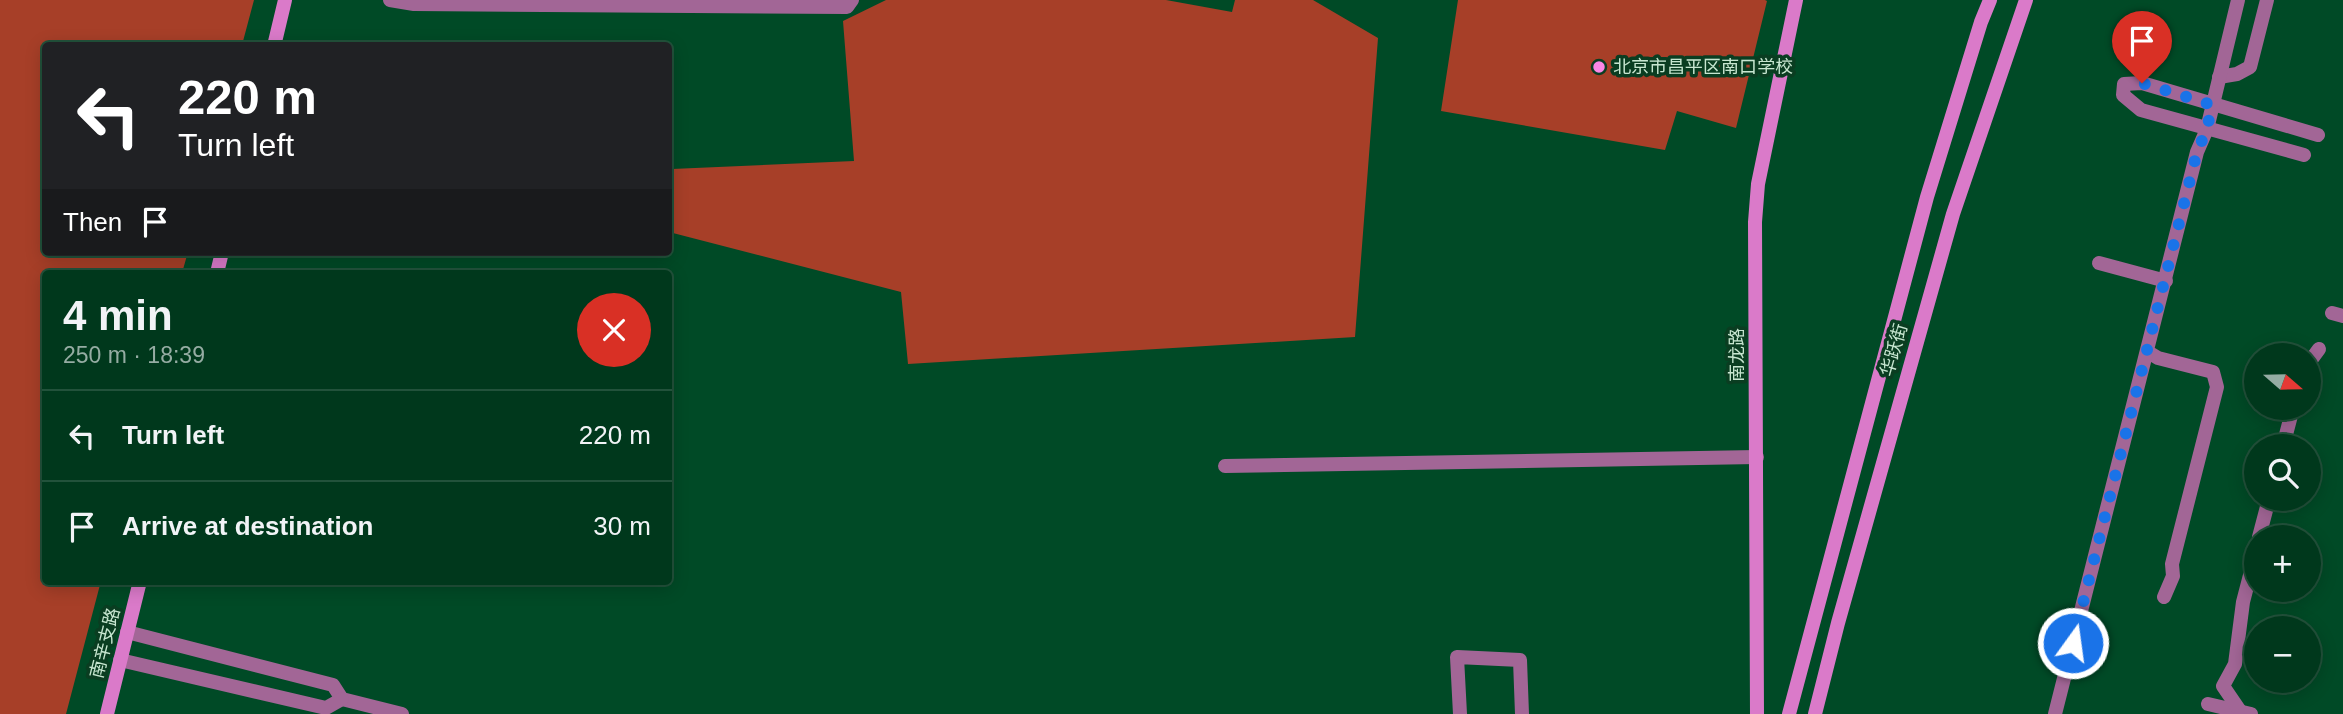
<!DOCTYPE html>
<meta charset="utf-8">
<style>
:root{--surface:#00381c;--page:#0e4329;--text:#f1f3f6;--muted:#95aca3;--line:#22523b}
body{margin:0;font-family:Helvetica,"Noto Sans SC",sans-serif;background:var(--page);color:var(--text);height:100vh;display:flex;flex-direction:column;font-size:26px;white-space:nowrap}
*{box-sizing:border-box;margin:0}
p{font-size:23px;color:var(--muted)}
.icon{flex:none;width:38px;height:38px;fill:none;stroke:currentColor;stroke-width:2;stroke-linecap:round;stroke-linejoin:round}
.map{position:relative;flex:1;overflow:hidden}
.side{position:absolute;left:42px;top:270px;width:630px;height:315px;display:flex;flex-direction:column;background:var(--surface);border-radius:7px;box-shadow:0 4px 18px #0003,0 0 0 2px var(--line)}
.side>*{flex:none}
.guide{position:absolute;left:42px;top:42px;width:630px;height:214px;border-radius:7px;box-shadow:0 4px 18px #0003,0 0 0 2px var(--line);background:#202124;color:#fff;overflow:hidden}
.needle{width:46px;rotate:110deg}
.buttons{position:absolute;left:2244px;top:343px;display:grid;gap:14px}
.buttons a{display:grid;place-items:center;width:77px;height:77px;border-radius:50%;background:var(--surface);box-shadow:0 4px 18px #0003,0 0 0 2px var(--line);font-size:35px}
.pin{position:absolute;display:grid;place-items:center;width:60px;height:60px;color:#fff;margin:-72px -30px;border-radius:50% 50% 50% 0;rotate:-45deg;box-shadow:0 0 7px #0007}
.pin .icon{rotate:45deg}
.me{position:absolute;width:77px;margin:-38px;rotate:14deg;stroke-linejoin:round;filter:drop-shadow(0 0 5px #0008)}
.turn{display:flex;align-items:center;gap:24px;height:147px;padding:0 21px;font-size:32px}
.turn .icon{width:91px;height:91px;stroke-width:2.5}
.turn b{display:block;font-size:49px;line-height:60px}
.then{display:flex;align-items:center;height:66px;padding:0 21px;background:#0003;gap:14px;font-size:26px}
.round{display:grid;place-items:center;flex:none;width:74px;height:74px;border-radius:37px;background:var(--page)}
.overview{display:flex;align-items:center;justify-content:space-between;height:119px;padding:0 21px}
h1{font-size:42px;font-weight:700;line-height:52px}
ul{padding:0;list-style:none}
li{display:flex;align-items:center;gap:21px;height:91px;padding:0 21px;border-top:2px solid var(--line)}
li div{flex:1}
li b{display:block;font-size:26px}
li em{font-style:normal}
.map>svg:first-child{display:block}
</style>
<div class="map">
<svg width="2343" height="714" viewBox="0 0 2343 714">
<rect width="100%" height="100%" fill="#004a26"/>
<g fill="#a73f28">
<path d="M0 0H254L242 45 46 46V252H188L182 273H46V581H101L66 714H0Z"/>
<path d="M886 0H1166L1232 12 1235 0H1313L1378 38 1355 337 908 364 901 292 669 232 672 169 854 161 843 21Z"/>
<path d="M1458 0H1765L1767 1 1736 128 1677 111 1665 150 1441 111Z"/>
</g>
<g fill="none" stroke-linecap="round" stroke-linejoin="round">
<g stroke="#a26696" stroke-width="14">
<path d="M390 0 414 4 847 7 852 0"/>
<path d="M2219 77 2237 74 2250 67 2267 0"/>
<path d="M2304 155 2141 110 2123 95 2124 84 2142 83 2318 135"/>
<path d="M2099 263 2166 281"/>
<path d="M2332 313 2343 316"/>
<path d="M2148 352 2158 358 2213 372 2217 387 2172 564 2173 576 2164 597"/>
<path d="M2308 364 2319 349"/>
<path d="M2283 446 2293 408"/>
<path d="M1225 466 1757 457"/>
<path d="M2259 537 2269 499"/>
<path d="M127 632 333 685 342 699 402 714"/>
<path d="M120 660 326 708 342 699"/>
<path d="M2208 704 2251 714"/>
<path d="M2240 711 2223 686 2235 664 2243 602 2256 552"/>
<path d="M1460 714 1457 657 1520 660 1522 714"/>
<path d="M2055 714 2197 152 2207 129 2238 0"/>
</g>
<g stroke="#da7ac9" stroke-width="14">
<path d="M274 46 285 0"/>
<path d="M217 273 222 252"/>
<path d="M107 714 140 581"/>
<path d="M1757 714 1755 222 1758 184 1796 0"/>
<path d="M1789 714 1927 197 1981 22 1990 0"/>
<path d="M1815 714 1838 623 1953 214 2026 0"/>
</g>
</g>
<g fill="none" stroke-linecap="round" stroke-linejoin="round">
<path stroke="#1a73e8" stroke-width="12" stroke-dasharray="0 21.6" d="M2073 643 2197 152 2207 129 2212 105 2142 83"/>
</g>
<circle fill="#fb87e6" stroke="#0a3d21" stroke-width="2.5" cx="1599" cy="67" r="7"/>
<g text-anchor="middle" stroke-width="7" stroke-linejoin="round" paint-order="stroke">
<g font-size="18" fill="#c7e6d0" stroke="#0a3d21" text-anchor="start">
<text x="1613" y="73">北京市昌平区南口学校</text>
</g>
<g font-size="18" fill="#c7e6d0" stroke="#0a3d21">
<text transform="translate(1894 350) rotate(-74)" y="6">华跃街</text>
<text transform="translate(1737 355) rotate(-90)" y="6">南龙路</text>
<text transform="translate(105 643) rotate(-76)" y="6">南辛支路</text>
</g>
</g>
</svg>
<div class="buttons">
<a><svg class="needle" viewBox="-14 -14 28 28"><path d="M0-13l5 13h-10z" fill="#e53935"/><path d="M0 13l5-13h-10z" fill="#95aca3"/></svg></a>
<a><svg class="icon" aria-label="search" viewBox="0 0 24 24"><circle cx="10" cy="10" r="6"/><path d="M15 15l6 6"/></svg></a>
<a>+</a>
<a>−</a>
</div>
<div class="pin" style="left:2142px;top:83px;background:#d93025"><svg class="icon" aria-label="arrive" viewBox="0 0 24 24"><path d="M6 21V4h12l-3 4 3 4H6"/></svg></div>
<svg class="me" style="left:2073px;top:643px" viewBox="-20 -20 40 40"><circle r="17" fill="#1a73e8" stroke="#fff" stroke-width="3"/><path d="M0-11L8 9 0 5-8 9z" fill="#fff"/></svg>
<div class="guide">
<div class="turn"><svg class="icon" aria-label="left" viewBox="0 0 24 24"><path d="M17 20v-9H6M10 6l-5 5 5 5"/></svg><div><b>220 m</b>Turn left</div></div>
<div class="then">Then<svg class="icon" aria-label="arrive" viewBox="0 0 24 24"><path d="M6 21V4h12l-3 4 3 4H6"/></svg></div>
</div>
<section class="side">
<div class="overview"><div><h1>4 min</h1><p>250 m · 18:39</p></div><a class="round" style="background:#d93025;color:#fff"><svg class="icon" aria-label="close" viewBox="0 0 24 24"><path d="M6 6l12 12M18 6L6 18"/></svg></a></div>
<ul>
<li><svg class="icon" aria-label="left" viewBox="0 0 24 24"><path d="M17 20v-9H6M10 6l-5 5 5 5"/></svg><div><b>Turn left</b></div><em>220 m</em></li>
<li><svg class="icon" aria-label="arrive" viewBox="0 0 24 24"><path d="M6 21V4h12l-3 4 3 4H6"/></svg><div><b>Arrive at destination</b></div><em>30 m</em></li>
</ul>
</section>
</div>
